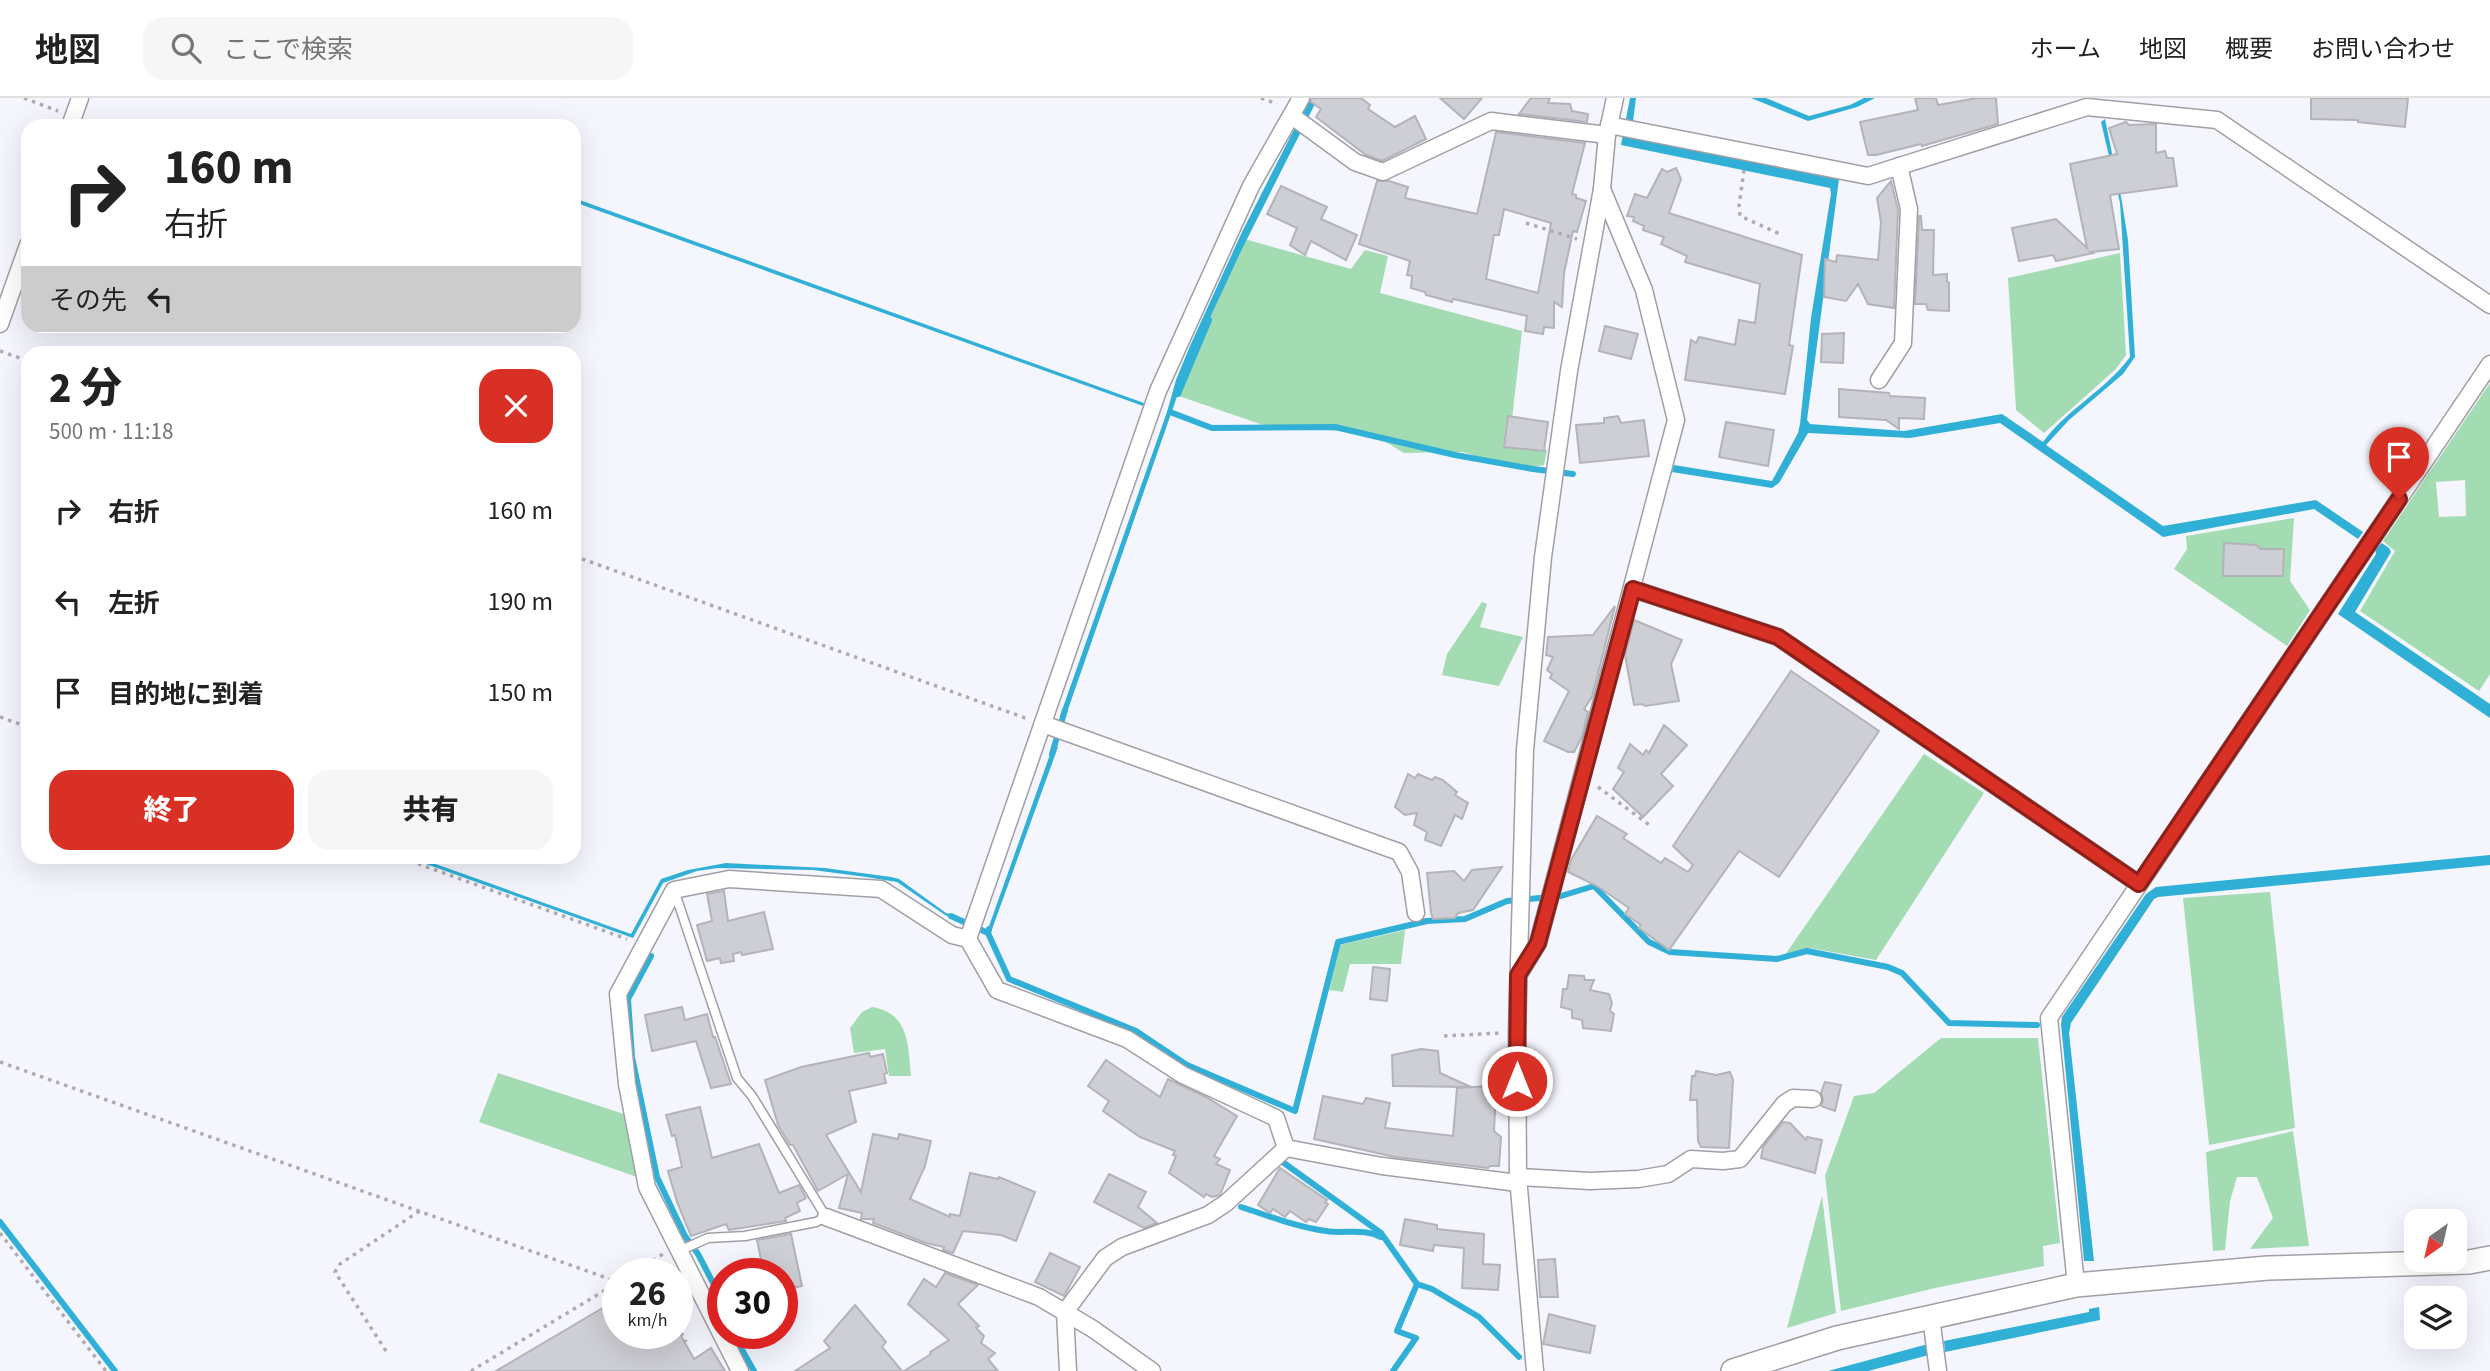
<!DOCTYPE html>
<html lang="ja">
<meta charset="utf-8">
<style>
:root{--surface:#fff;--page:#f6f6f6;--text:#222;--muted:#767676;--line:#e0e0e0;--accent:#d93025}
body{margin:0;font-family:"Source Sans 3","Noto Sans JP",sans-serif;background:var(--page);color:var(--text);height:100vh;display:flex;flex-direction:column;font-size:26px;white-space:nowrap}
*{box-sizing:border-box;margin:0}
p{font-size:23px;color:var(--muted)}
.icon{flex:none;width:38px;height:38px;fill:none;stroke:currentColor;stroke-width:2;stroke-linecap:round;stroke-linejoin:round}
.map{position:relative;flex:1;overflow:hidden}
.panel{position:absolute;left:21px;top:248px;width:560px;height:518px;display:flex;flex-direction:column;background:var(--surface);border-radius:21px;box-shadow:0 7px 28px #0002}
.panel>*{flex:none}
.hud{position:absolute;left:21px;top:21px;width:560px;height:214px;border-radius:21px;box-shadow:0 7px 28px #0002;background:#fff;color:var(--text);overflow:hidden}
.needle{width:46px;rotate:214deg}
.controls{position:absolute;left:2404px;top:1111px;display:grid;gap:14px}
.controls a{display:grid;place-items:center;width:63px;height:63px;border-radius:14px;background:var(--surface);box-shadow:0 7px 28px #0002;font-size:35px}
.speed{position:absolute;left:602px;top:1160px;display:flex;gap:14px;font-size:35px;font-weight:700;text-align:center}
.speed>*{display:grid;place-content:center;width:91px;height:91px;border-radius:50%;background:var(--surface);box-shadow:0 7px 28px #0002;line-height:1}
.speed small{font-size:18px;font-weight:400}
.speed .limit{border:10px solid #d22;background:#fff;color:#111}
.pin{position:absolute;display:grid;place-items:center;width:60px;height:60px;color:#fff;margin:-72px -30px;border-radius:50% 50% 50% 0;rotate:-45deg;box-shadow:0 0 7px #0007}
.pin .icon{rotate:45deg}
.me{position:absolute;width:77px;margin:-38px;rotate:0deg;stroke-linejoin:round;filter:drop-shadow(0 0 5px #0008)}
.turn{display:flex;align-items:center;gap:24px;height:147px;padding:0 28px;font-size:32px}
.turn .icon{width:91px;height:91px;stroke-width:2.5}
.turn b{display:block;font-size:49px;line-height:60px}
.then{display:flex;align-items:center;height:66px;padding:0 28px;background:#0003;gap:14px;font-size:26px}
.round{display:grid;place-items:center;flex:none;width:74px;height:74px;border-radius:21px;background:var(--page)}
.summary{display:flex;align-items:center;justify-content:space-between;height:119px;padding:0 28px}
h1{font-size:42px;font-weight:800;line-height:52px}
.primary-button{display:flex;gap:14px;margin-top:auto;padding:14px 28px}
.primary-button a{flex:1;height:80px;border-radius:21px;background:var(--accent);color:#fff;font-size:28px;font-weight:800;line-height:80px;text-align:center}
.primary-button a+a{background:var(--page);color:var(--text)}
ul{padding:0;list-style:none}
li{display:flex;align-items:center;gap:21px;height:91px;padding:0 28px}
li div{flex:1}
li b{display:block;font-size:26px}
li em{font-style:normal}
header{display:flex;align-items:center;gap:42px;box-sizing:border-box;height:98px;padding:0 35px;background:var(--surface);border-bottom:2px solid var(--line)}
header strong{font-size:33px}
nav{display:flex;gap:38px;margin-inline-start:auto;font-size:24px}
.search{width:490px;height:63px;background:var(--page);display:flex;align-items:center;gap:18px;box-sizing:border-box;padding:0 24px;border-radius:21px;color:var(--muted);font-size:26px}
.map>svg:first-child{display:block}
</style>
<header>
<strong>地図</strong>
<div class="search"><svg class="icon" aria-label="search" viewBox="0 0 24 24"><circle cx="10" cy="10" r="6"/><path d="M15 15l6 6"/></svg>ここで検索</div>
<nav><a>ホーム</a><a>地図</a><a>概要</a><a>お問い合わせ</a></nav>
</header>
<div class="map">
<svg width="2490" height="1273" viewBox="0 0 2490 1273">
<rect width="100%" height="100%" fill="#f5f5fd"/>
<g fill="#a3dcb3" fill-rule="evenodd">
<path d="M1241 140 1351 171 1365 152 1388 158 1380 195 1522 233 1509 347 1547 352 1544 367 1520 371 1463 354 1404 355 1371 335 1266 328 1173 296Z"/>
<path d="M2120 155 2126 257 2116 271 2044 335 2016 312 2008 180Z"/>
<path d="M2490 285V576L2479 593 2360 513 2395 453 2383 443ZM2465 382 2466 418 2439 419 2436 384Z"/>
<path d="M2294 420 2290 483 2310 512 2287 548 2174 471 2187 451 2186 438Z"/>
<path d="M1482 504 1487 506 1480 529 1523 539 1499 588 1442 577 1447 556Z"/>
<path d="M1924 656 1984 695 1876 862 1810 850 1785 857Z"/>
<path d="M2270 794 2295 1030 2209 1047 2183 800Z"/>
<path d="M1405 832 1401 866H1350L1343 894 1329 892 1340 847Z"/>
<path d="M872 909C909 915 908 946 911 978H889L885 951 854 955 850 930 862 914Z"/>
<path d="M1941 940H2038L2060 1145 2043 1148 2044 1168 1935 1190 1841 1213 1825 1078 1854 998 1874 995Z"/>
<path d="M498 975 624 1016 637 1079 479 1024Z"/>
<path d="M2293 1033 2309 1148 2250 1151 2273 1120 2257 1079H2237L2230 1103 2225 1152 2213 1153 2206 1054Z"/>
<path d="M1822 1098 1836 1215 1787 1230Z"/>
</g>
<g fill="#30b0d7">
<path d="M1310 0H1318L1242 151 1188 267 1065 620 1060 618 1167 314 1176 282 1190 248 1242 134Z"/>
<path d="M1630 0H1636L1631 39 1839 81 1807 322 1810 326 1904 333 2002 316 2043 344C2067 311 2106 292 2130 259L2120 105 2101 24 2105 21 2122 104 2128 142 2135 259 2123 276 2069 322 2046 347 2163 428 2316 402 2363 434 2358 441 2314 411 2163 439 2000 325 1910 340 1808 335 1779 385 1772 390 1672 374 1674 367 1772 383 1798 335 1800 326 1811 220 1831 96 1830 90 1621 47Z"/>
<path d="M1751 0H1766L1809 18 1850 7 1864 0H1875L1857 9 1808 23Z"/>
<path d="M574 100 1144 305 1143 308 574 104Z"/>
<path d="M2382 445 2389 450 2391 454 2355 514 2490 606V620L2338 516 2376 456 2375 451Z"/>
<path d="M1053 648 1058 649 991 834 987 837 983 835 988 831Z"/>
<path d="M2490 757V767L2158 799 2154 801 2071 925 2069 935 2094 1163H2084L2061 926 2062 919 2146 796 2156 789Z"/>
<path d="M409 760H419L631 836 661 781 688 772 726 765 825 770 891 779 899 781 946 815 958 818 956 822 945 817 897 784 866 779 813 772 718 770 697 773 663 785 633 840Z"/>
<path d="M2099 1209 2100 1222 1945 1254 1944 1243 2089 1214V1211Z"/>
<path d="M1928 1246 1929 1257 1868 1273H1828Z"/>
</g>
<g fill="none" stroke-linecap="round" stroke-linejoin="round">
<g stroke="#30b0d7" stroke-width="6">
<path d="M1178 296 1209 222"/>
<path d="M1170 314 1212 330 1335 329 1455 357 1533 371 1573 376"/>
<path d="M1052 656 1065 612"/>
<path d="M951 818 988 835 989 831"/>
<path d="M988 835 1009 881 1136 933 1187 967 1295 1013 1338 844 1427 823 1465 821 1507 803 1561 798 1594 788 1649 844 1670 854 1777 861 1807 853 1888 869 1902 875 1949 925 2037 927"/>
<path d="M651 858 628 901 632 959 657 1079 685 1138 698 1156 723 1204"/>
<path d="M1284 1065 1381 1135 1417 1186 1432 1191 1479 1219 1519 1259"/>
<path d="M1241 1109C1269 1118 1297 1129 1326 1133 1345 1136 1364 1130 1381 1139"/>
<path d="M0 1124 115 1273"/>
<path d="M733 1236 754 1273"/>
<path d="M1393 1273 1416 1240 1397 1233 1417 1186"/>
</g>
</g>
<g fill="#ceced5" stroke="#b3b3ba" stroke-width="2" fill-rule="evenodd">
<path d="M1311 0H1361L1370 7 1368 11 1395 29 1415 18 1426 41 1382 63 1366 57 1316 19 1321 11 1311 4Z"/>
<path d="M1440 0H1482L1464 21Z"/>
<path d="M1531 0H1550L1548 5 1570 6 1572 13 1588 16 1587 24 1519 16Z"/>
<path d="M1915 0H1936L1938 7 1977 0H1996L1998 26 1922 48 1921 46 1876 57H1868L1860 24 1918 12Z"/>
<path d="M2311 0H2408L2405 29 2358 24V22L2311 21Z"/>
<path d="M2126 24 2129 27 2156 26V55L2165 53 2167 60H2173L2177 88 2110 97 2119 151 2091 154 2093 155 2056 163 2053 157 2019 163 2012 130 2056 121 2087 150 2070 66 2117 56 2109 30Z"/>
<path d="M1496 34 1585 45 1572 96 1576 97V100L1586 103 1577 134 1573 133 1564 175 1562 209 1554 204V230L1544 229 1543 236 1525 233 1527 218 1453 201 1452 204 1426 197 1425 194 1411 190 1412 178 1407 177 1410 163 1359 146 1377 83H1389L1408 89 1405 100 1477 116ZM1504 111 1551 125 1538 195 1486 181 1494 137H1499Z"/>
<path d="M1676 70 1681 81 1669 115 1802 157 1789 247 1793 248 1785 296 1685 282 1691 242 1696 245 1699 239 1735 247 1739 222 1755 225 1760 186 1685 164 1687 158 1661 146 1664 139 1643 132 1644 128 1633 123 1634 119 1627 118 1635 96 1647 100 1662 71 1667 74Z"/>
<path d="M1891 83 1898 112 1894 210 1868 206 1858 186 1846 203 1824 199 1825 161 1836 164 1837 157 1878 162 1881 124 1877 100Z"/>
<path d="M1281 88 1327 109 1321 121 1357 137 1346 162 1311 143 1305 157 1290 147 1297 130 1267 116Z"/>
<path d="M1919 118H1921L1922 132H1934L1933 177 1947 176V183L1949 185V213L1928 212 1926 206H1915Z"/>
<path d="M1605 228 1638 236 1631 261 1599 253Z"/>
<path d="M1844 235 1843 265 1821 264 1822 236Z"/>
<path d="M1839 291 1889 295 1890 298 1925 300 1924 321 1899 320V331L1886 322 1839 319Z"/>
<path d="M1508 318 1548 324 1544 353 1504 349Z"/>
<path d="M1618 318 1621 325 1644 322 1649 358 1580 365 1576 327 1604 325V320Z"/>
<path d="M1726 324 1774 332 1768 368 1719 359Z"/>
<path d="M2224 445 2256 447 2261 451H2284L2283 478H2223Z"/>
<path d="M1615 508 1592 599 1584 611 1588 614 1582 639 1574 654H1568L1544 643 1569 593 1550 580 1552 576 1547 572 1553 559 1546 557 1548 539 1593 537Z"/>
<path d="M1634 522 1682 542 1671 566 1679 603 1645 608 1642 606 1634 607 1625 557Z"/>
<path d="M1791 573 1879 633 1779 779 1739 753 1669 852 1639 830 1641 827 1625 816 1629 810 1597 788 1568 774 1571 762 1597 718 1627 736 1623 740 1661 765 1665 760 1688 774 1693 767 1673 748Z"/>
<path d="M1664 627 1687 647 1661 676 1673 688 1643 719 1613 691 1624 674 1618 670 1630 646 1643 657 1646 652 1649 655Z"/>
<path d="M1408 676 1415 680 1418 676 1432 682 1435 679 1443 682 1457 694 1455 697 1468 705 1462 721 1455 717 1441 748 1425 742 1427 734 1414 727 1417 715 1405 717 1395 709Z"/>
<path d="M1502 769 1473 812 1458 815 1455 820 1433 821 1431 815 1427 775 1454 773 1464 783 1472 772Z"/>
<path d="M724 793 728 823 764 814 773 851 742 857 741 854 733 856 734 863 721 865 720 860 707 863 697 827 712 823 707 796Z"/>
<path d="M1373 869 1390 871 1387 903 1370 901Z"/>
<path d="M1569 877 1584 878 1585 882H1594L1590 892 1609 896 1612 905 1610 913 1614 916 1611 933 1583 930 1582 922 1572 920V912L1561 909 1563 891H1567Z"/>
<path d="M682 909 685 922 707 916 713 939H715L731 986 711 990 696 943 652 953 645 917Z"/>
<path d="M1421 951 1438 953 1440 975 1471 989 1393 988 1392 957Z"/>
<path d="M869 955 870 959 883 956 887 975 884 976 886 985 849 993 856 1024 826 1037 861 1094 873 1036 898 1041 899 1036 931 1043 925 1068 910 1101 950 1119V1116L960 1118 970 1075 998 1081 999 1079 1035 1094 1016 1143 1001 1137 963 1133 953 1155 943 1152 944 1149 926 1145 873 1125 874 1121H861L862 1115 839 1110 848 1076 818 1093 793 1047H790L778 1027 765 982 801 969Z"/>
<path d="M1106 962 1160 999 1168 981 1206 999 1237 1018 1214 1058 1220 1061 1216 1066 1230 1072 1220 1097 1212 1099 1206 1096 1204 1099 1169 1075 1176 1058 1173 1057 1175 1053 1140 1039 1103 1013 1109 1003 1088 988Z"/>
<path d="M1696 973 1716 977 1730 974 1733 982 1729 1050 1701 1049 1698 1043 1697 1002H1690L1692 978H1695Z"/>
<path d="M1825 984 1841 987 1835 1013 1821 1008 1823 1002 1821 995Z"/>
<path d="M1489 988 1496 993 1494 1033 1501 1039 1499 1068H1490L1488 1070 1395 1059 1314 1041 1323 998 1363 1006 1366 1000 1390 1005 1385 1030 1453 1038 1457 990Z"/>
<path d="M700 1009 712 1060 759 1046 779 1095 799 1087 806 1100 797 1105 800 1113 785 1120 786 1123 729 1132 726 1126 691 1138 677 1104 668 1073 682 1069 675 1037 672 1038 666 1017Z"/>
<path d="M1783 1024 1790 1025 1806 1042 1807 1039 1822 1042 1815 1075 1761 1060 1763 1049Z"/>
<path d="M1280 1070 1327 1102 1325 1104 1328 1106 1316 1124 1309 1121 1306 1124 1290 1113 1285 1119 1273 1111 1270 1115 1258 1107Z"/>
<path d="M1109 1076 1146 1094 1138 1109 1157 1125 1144 1130 1094 1104Z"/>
<path d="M1405 1121 1437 1127V1131L1484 1136 1483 1166 1500 1167 1498 1192 1462 1190 1464 1150 1434 1147 1433 1153 1400 1147Z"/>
<path d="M791 1136 802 1188 782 1192V1176H764L757 1142Z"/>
<path d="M1050 1155 1080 1169 1064 1198 1035 1184Z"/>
<path d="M1555 1161 1558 1199H1540L1538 1162Z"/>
<path d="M945 1175 978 1187 958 1206 979 1228 976 1230 984 1238 981 1245 995 1255 988 1261 998 1273H904L931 1256 930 1254 949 1242 908 1206 924 1181 936 1189Z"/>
<path d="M618 1201V1236H680L694 1261 711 1250 725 1273H496Z"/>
<path d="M855 1207 886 1244 882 1249 902 1273H795L830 1250 824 1243Z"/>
<path d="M1549 1216 1595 1228 1590 1255 1543 1246Z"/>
</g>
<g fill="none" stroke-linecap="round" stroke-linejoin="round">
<defs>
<path id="lane" d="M674 792 737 980 752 998 826 1119 816 1124 745 1138 708 1140 679 1153"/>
<g id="street">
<path d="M1292 18 1355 64 1383 74 1491 23 1607 37"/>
<path d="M1609 27 1868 78 2087 9 2217 22 2490 207"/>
<path d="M70 28 80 0"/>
<path d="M0 226 28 147"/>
<path d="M1879 282 1903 245 1909 111 1899 68"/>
<path d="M1633 491 1778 539 2139 786"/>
<path d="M1043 626 1399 754 1410 774 1416 815"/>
<path d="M968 841 1158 293 1251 88 1301 0"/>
<path d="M1519 876 1538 845 1676 322 1644 192 1602 91"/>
<path d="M1518 1079 1590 1083 1638 1081 1668 1076 1691 1061 1723 1063 1740 1061 1784 1006 1793 1000 1813 1001"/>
<path d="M826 1119 1039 1199 1093 1231 1152 1273"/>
<path d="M2076 1187 2049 920 2490 266"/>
<path d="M1931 1219 1938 1273"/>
<path d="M740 1273 647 1089 627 986 618 896 674 792 729 781 881 791 952 837 968 841 997 892 1127 941 1183 977 1276 1020 1286 1050 1382 1068 1518 1085"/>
<path d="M1068 1273 1065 1214 1105 1160 1122 1149 1208 1117 1226 1105 1286 1050"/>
<path d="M1535 1273 1518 1079 1517 934 1525 652 1543 459 1569 273 1602 91 1607 37 1615 0"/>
</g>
<path id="secondary" d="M1733 1273 1837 1240 2076 1187 2268 1170 2469 1164 2490 1160"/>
</defs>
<use href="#lane" stroke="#9f9fa6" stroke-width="11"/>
<use href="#street" stroke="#9f9fa6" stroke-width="19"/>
<use href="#secondary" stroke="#9f9fa6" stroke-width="26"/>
<g stroke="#acacb2" stroke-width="3.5" stroke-dasharray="3.5 5" stroke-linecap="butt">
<path d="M24 0 58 13"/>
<path d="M1261 0 1277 6"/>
<path d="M1744 72 1739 108 1740 118 1782 137"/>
<path d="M1526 125 1577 141"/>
<path d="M0 253 28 263"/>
<path d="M574 458 1028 621"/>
<path d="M0 619 28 629"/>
<path d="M1598 689 1652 729"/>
<path d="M402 760 627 841"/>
<path d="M1444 938 1501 935"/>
<path d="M0 964 618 1184"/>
<path d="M0 1135 106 1273"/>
<path d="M631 1176 663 1156"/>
<path d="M677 1215 680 1195"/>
<path d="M677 1227 686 1244"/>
<path d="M386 1253 335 1174 340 1166 421 1112"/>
<path d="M471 1273 617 1185"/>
</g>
<use href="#lane" stroke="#fff" stroke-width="8"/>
<use href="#street" stroke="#fff" stroke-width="16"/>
<use href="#secondary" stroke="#fff" stroke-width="23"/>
</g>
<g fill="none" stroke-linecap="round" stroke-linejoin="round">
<defs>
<path id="route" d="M1517 983 1518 877 1538 845 1633 491 1778 539 2139 786 2399 401"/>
</defs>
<use href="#route" stroke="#8d1f18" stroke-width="18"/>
<use href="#route" stroke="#d93025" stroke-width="12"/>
</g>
</svg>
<div class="controls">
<a><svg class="needle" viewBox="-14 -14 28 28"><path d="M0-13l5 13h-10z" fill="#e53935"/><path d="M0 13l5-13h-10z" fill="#767676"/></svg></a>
<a><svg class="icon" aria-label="layers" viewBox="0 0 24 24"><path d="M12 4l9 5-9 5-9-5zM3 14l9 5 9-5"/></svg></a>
</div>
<div class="speed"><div>26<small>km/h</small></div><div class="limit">30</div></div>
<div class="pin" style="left:2399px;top:401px;background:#d93025"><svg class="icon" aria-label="arrive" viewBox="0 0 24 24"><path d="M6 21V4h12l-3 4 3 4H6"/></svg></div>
<svg class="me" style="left:1517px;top:983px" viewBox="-20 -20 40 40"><circle r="17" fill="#d93025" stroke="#fff" stroke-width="3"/><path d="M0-11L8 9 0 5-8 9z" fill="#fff"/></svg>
<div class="hud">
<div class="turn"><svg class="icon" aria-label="right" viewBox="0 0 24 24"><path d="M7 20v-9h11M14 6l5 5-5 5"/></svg><div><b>160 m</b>右折</div></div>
<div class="then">その先<svg class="icon" aria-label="left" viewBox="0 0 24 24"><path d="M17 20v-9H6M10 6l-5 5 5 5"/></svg></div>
</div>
<section class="panel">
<div class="summary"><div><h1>2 分</h1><p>500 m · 11:18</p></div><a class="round" style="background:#d93025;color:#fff"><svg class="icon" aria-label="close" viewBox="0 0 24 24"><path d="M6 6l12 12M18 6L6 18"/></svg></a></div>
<ul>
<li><svg class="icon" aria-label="right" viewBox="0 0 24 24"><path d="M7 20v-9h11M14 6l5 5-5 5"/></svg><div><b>右折</b></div><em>160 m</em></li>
<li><svg class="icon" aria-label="left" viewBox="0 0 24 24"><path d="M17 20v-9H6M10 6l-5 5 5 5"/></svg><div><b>左折</b></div><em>190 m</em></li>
<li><svg class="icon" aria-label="arrive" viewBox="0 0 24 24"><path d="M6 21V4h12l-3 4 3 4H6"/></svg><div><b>目的地に到着</b></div><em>150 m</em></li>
</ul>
<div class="primary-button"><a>終了</a><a>共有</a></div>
</section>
</div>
